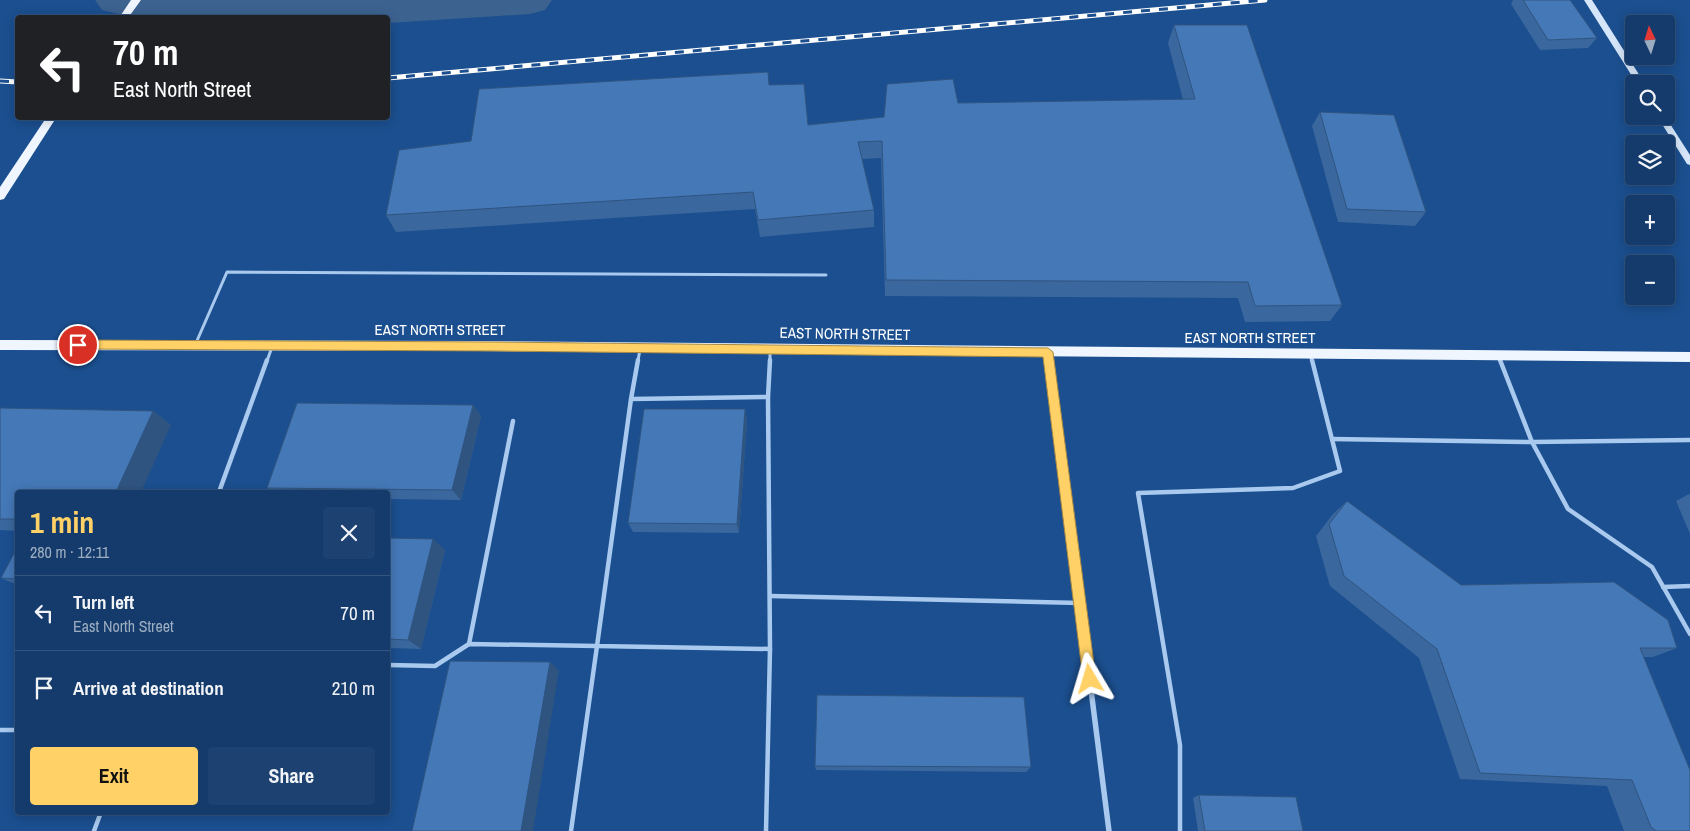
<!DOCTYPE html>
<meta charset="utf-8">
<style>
:root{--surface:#143b6b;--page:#1d4271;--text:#f1f3f6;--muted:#9dadc1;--line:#33557e;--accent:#ffd166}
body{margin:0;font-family:"Archivo Narrow",sans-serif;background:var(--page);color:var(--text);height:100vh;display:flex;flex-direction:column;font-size:19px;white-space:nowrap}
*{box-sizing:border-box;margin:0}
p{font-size:16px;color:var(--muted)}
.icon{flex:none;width:28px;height:28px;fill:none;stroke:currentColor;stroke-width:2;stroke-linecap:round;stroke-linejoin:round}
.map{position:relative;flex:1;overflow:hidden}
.side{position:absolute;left:15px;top:490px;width:375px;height:325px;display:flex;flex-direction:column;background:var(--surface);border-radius:5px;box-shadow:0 2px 12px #0003,0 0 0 1px var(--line)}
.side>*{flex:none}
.banner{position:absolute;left:15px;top:15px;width:375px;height:105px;border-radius:5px;box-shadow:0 2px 12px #0003,0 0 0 1px var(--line);background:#202124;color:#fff;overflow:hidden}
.needle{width:32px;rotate:356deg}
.buttons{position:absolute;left:1625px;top:15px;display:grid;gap:10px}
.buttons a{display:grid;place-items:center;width:50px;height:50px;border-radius:5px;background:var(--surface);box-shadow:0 2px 12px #0003,0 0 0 1px var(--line);font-size:25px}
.pin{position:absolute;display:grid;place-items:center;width:42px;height:42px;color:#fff;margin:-21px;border:2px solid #fff;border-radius:50%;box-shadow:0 1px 5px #0007}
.me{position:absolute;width:55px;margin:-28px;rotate:353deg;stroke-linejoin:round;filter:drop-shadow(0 0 4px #0008)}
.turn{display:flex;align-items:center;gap:18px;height:105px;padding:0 15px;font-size:22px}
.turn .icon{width:65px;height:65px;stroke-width:2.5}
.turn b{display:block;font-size:35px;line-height:42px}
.round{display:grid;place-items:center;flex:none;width:52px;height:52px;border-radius:5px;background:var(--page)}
.headline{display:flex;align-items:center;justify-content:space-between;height:85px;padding:0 15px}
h1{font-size:30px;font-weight:800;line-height:38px;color:var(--accent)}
.cta{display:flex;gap:10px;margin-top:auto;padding:10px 15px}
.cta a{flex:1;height:58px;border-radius:5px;background:var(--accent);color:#111;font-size:20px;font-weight:800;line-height:58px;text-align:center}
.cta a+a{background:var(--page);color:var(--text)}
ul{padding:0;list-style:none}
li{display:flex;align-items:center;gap:15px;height:75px;padding:0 15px;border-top:1px solid var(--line)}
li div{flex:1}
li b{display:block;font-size:19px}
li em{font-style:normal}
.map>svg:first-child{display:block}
</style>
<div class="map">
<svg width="1690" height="831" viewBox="0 0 1690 831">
<rect width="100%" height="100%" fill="#1b4f8f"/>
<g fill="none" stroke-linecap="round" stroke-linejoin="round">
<path fill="#3c6290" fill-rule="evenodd" d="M95 0H552L545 10 530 14 388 23V18H136L102 10Z"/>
<g stroke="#a9c9ee" stroke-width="3">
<path d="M196 343 227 272 826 275"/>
<path d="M1310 354 1312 361"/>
<path d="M1498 356 1500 361"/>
<path d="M267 361 272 347"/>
<path d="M638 361 640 349"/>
<path d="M770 361V350"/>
</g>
<g stroke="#a9c9ee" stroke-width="4.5">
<path d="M1500 360 1532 442 1568 509 1652 567 1690 634"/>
<path d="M768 397 770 360"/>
<path d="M768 397 770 649 597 646 631 399Z"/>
<path d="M631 399 638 360"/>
<path d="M1332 439 1532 442 1690 440"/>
<path d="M219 492 267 360"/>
<path d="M1663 587 1690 586"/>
<path d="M770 596 1080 603"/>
<path d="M469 644 513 421"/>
<path d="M388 665 435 666 469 644 597 646"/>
<path d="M0 730H18"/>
<path d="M94 831 101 812"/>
<path d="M571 831 597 646"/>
<path d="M766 831 770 649"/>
<path d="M1180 831V745L1138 493 1293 488 1340 471 1312 360"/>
</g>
<path stroke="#a9c9ee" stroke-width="4.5" d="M1048 352 1049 361"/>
<path stroke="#a9c9ee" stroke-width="5.5" d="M1049 360 1109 831"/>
<g fill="#d6e6fa" fill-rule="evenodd">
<path d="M1584 0H1592L1645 84H1637Z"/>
<path d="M1657 116H1665L1690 155V165L1687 164Z"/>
</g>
<g fill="#f0f6ff" fill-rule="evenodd">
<path d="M131 0H141L128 18H119Z"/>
<path d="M46 118H56L4 199 0 200V187Z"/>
<path d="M0 340 476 341 1690 352V362L476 351 0 350Z"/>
</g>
<defs>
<g id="rail">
<path d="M388 78 1265 0"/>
<path d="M0 81 18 82"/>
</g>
</defs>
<use href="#rail" stroke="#fff" stroke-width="5"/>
<use href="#rail" stroke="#1b4f8f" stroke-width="3" stroke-dasharray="9" stroke-linecap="butt"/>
</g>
<g fill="#3a679d">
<path d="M1513 0H1570L1597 38 1588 48 1540 50 1511 4Z"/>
<path d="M1174 25 1342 305 1330 321 1245 322 1238 298 885 296 881 158 862 159 874 210V227L760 237 755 209 396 232 386 215 471 141 769 85 808 125 884 117 958 103 1183 100 1168 43Z"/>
<path d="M1320 112 1426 212 1415 226 1338 222 1312 126Z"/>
<path d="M473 405 481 416 461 500 388 499V492H272L267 488Z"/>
<path d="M0 408 153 411 171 425 18 492V531L0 530Z"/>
<path d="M745 409 747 421 739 533 633 532 628 523Z"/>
<path d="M1689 494H1690V534L1676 501Z"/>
<path d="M1347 501 1461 585 1677 648 1653 657H1644L1690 831H1624L1607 786 1460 779 1419 658 1330 586 1316 536 1333 514Z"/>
<path d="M388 538 445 550 421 649 388 648Z"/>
<path d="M18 546V585L1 578Z"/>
<path d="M815 766 1031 767 1026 772 816 770Z"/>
<path d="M1199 795 1303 831H1198L1193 798Z"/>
</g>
<g fill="#305480">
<path d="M473 405 481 416 461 500 452 490Z"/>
<path d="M745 409 747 421 739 533 737 524Z"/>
<path d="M153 411 171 425 141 492H116Z"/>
<path d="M433 539 445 550 421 649 408 640Z"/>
<path d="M550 662 559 670 533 831H521Z"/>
</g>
<g fill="#4478b7" stroke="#305480">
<path d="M1523 0H1570L1597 38 1548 40Z"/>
<path d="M1174 25H1247L1342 305 1255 306 1248 282 886 280 882 141 858 142 874 210 758 220 753 192 386 215 399 150 471 141 479 89 768 72 769 85 804 84 808 125 884 117 887 84 953 79 958 103 1195 99Z"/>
<path d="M1320 112 1394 115 1426 212 1347 209Z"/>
<path d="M297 403 473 405 452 490 267 488Z"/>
<path d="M0 408 153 411 116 492H18V519H0Z"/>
<path d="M644 409H745L737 524 628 523Z"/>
<path d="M1347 501 1461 585 1614 582 1668 620 1677 648H1640L1690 770V831H1656L1651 827 1632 780 1480 773 1437 649 1344 576 1329 524Z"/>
<path d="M388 538 433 539 408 640 388 639Z"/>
<path d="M18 546V579L1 578Z"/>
<path d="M450 661 550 662 521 831H412Z"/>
<path d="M817 695 1024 697 1031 767 815 766Z"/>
<path d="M1199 795 1296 797 1303 831H1205Z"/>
</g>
<path fill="#ffd166" stroke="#a68842" d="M78 340 494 342 1048 348 1053 352 1096 679 1094 683 1090 685 1085 683 1083 679 1043 357 494 351 78 349 73 345Z"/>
<g text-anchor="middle" stroke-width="5" stroke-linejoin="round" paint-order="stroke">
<g font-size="15" fill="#fff" stroke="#1b4f8f">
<text x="440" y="335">EAST NORTH STREET</text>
<text transform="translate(845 334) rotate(1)" y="5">EAST NORTH STREET</text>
<text x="1250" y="343">EAST NORTH STREET</text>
</g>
</g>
</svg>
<div class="buttons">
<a><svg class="needle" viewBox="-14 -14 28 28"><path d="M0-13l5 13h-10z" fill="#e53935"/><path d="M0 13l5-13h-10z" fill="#9dadc1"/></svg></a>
<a><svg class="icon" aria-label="search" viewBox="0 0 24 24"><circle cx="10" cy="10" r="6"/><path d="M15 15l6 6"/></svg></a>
<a><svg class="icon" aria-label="layers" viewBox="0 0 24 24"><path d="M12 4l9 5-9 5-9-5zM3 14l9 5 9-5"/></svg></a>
<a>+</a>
<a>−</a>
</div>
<div class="pin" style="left:78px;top:345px;background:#d93025"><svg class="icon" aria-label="arrive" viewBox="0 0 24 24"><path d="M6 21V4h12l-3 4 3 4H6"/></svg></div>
<svg class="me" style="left:1090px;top:679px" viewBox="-20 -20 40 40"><path d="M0-17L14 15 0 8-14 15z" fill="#ffd166" stroke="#fff" stroke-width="4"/></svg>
<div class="banner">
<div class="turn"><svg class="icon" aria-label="left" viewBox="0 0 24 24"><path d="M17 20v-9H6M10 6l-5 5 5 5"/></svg><div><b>70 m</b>East North Street</div></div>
</div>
<section class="side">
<div class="headline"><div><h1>1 min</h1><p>280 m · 12:11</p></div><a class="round"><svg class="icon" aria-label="close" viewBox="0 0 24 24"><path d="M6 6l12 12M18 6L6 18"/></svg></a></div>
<ul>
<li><svg class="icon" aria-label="left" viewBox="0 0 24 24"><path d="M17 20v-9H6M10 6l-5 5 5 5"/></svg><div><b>Turn left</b><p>East North Street</p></div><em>70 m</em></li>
<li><svg class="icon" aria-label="arrive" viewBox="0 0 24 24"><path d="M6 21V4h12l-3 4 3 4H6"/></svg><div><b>Arrive at destination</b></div><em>210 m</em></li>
</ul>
<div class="cta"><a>Exit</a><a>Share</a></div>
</section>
</div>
